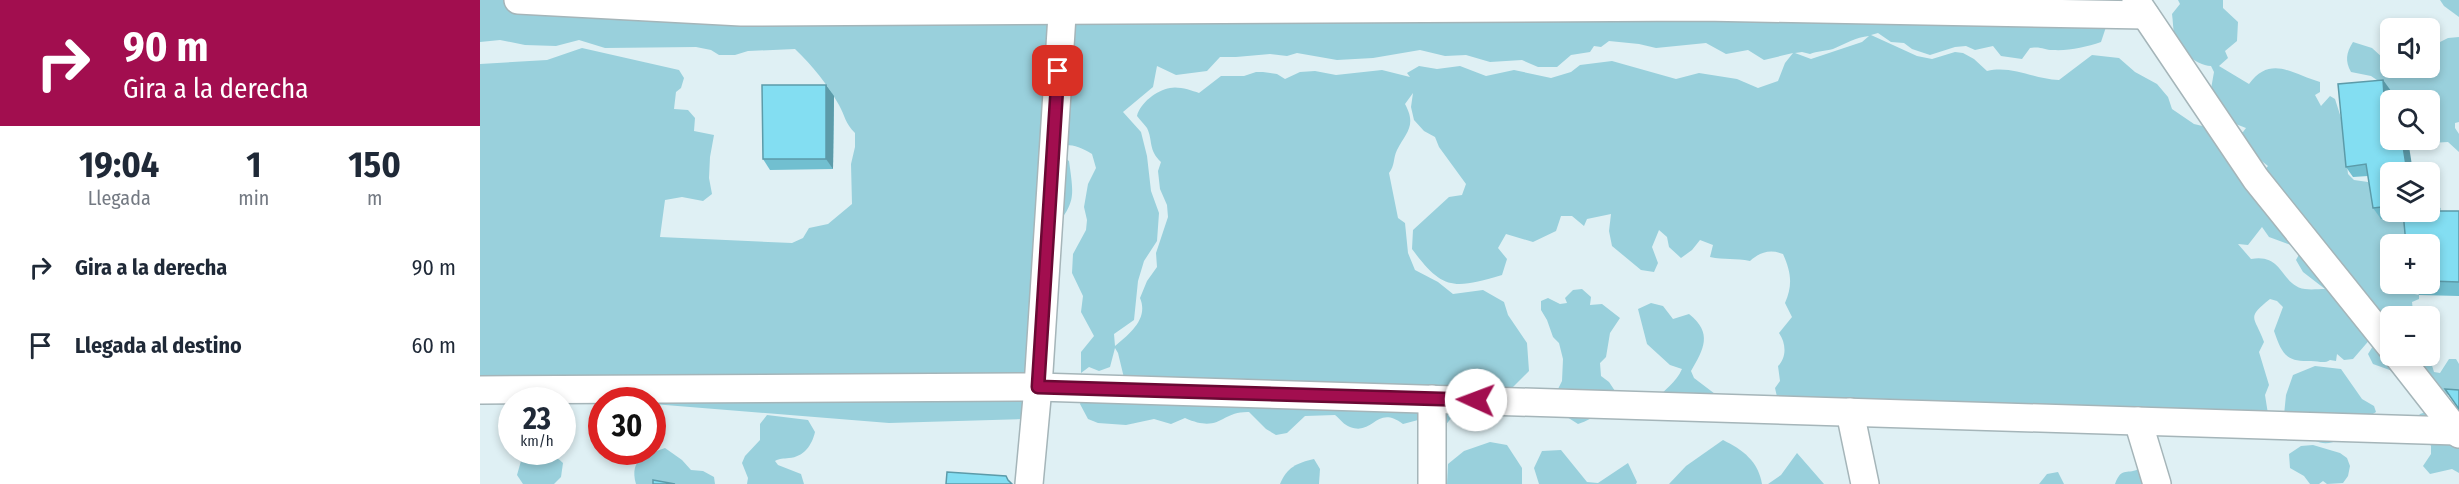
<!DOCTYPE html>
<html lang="es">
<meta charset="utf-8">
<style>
:root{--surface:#fff;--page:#f6f6f7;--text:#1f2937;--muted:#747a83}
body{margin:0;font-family:"Fira Sans Condensed",sans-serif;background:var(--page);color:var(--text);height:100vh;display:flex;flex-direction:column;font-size:22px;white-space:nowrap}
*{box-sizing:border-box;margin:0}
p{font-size:20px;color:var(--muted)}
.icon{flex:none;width:33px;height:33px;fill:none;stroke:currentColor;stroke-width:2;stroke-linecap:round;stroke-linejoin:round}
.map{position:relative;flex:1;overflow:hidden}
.panel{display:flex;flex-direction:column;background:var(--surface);width:480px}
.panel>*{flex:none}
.guide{background:#a20e4f;color:#fff;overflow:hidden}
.fabs{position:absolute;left:1900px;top:18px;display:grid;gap:12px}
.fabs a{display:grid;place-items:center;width:60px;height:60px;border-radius:9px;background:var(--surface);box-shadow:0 3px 9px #0003;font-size:30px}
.speed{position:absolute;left:18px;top:387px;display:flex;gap:12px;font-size:30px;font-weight:700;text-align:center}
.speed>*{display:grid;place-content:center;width:78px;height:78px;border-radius:50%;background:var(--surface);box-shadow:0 3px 9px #0003;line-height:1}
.speed small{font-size:15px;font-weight:400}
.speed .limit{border:9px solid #d22;background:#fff;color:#111}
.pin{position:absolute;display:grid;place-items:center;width:51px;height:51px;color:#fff;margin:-26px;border-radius:12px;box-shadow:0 3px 9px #0006}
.me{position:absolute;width:66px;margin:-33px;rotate:272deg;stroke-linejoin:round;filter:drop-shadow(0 0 4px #0008)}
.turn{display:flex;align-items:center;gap:21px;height:126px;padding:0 24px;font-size:27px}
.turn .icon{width:78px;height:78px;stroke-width:2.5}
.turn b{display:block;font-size:42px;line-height:51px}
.eta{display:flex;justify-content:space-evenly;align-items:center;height:102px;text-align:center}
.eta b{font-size:36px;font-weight:700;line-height:42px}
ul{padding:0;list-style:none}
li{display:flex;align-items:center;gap:18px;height:78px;padding:0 24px}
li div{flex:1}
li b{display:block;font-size:22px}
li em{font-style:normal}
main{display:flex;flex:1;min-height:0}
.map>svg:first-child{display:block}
</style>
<main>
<section class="panel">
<div class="guide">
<div class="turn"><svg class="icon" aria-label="right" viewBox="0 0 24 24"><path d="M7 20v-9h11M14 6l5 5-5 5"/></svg><div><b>90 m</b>Gira a la derecha</div></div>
</div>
<div class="eta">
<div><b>19:04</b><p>Llegada</p></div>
<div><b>1</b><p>min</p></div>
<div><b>150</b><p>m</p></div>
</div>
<ul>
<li><svg class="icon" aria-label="right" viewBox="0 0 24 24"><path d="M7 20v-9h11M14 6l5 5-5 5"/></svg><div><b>Gira a la derecha</b></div><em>90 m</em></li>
<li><svg class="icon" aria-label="arrive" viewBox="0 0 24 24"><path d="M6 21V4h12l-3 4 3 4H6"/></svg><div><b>Llegada al destino</b></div><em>60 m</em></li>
</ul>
</section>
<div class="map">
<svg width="1979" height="484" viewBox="0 0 1979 484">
<rect width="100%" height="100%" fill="#dff0f4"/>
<g fill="#99d0dc" fill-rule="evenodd">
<path d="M0 0H1627L1630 3 1626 27 1621 42C1606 47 1589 51 1573 50 1564 50 1561 46 1550 48L1542 59 1521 56 1513 46 1495 50 1486 46 1475 47 1450 55 1432 49 1424 43 1411 42 1398 33 1391 35 1437 56 1452 59 1475 52 1483 53 1494 59 1507 71C1532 65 1553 79 1579 80L1612 55 1639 58 1655 72 1677 84 1688 97 1692 109 1714 124 1735 129C1740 164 1750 167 1782 173L1788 166 1779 159 1767 165 1754 134 1763 132 1766 128 1748 121 1731 89 1734 72 1731 66C1715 65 1698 49 1694 34 1693 28 1693 21 1692 14L1700 4 1698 0H1743V8L1758 22 1757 41 1745 51 1748 58 1739 66 1769 84C1791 54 1814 75 1840 82V92L1835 95 1841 106 1850 96 1855 99 1862 121 1868 174 1874 180 1888 182 1914 215 1912 220 1922 219 1924 213 1950 212V182L1960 195 1957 203 1961 209 1934 244H1911V284H1933L1926 288V292L1939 295V299L1932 302 1933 311 1937 316H1911V356L1918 373 1893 364 1888 354 1893 346 1892 337 1873 359 1864 360 1857 354 1856 361 1850 360C1844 364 1839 361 1831 361 1806 362 1802 354 1794 331L1803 307 1797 301 1790 299C1765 319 1775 316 1784 342L1779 352 1789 385 1785 395 1788 414 1298 401 1295 388 1300 381 1298 366C1307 357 1306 343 1299 333L1312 317 1305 303C1313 285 1311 272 1303 254 1290 249 1280 252 1270 261 1256 258 1244 260 1230 257L1233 245 1220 240 1212 250 1201 258 1189 247 1187 237 1179 230 1172 247 1178 263 1174 272 1161 270 1132 246 1129 231 1131 214 1107 219 1104 226 1092 216H1081L1076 231 1053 242 1026 234 1018 248 1027 259 1022 275C974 289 963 291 932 249L933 230 969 197 982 195 986 184 959 147 955 137 944 131 934 120 931 107 933 93 925 104C937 126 926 132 917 150 913 158 915 166 909 173L918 218 925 223 928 253 935 270 958 282 973 294 1003 290 1024 302 1028 315 1047 343 1049 371 1024 396 977 411 964 427 942 425 938 420 923 424C896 404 894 436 870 427 864 425 860 419 855 415L825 416 807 433 796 435 786 429 769 412C740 411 741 434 705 418L691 424 674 419 646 425 618 423 608 419 600 404 603 395 645 382 638 353 635 348 630 367 619 371 609 367 601 373V352L614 336 601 312 603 296 592 273 593 254 606 230 607 220 604 207 608 184 616 168 612 154C597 145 589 143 571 147L589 161C594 198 596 202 572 231L544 419 409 423 173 404 172 400 0 398V64L67 60 102 48 199 70 204 78 201 88 196 92 194 109 208 110 215 118 214 131 234 135 230 157 229 178 232 194 223 201 202 197 185 200 180 237 312 243 323 238 329 228 348 224 372 204 371 164 375 147V133C365 123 365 116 359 105 347 84 333 66 315 49L268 51 255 55H239L231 50 216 47 125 48 99 40 76 46 45 45 20 40 0 42ZM1389 36 1382 42 1331 59 1315 53 1322 52 1330 54C1337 51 1345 51 1353 49 1365 44 1376 37 1389 36ZM1129 41 1159 44 1176 48 1226 43 1246 54 1268 50 1284 60 1313 53 1305 63 1298 81 1278 88 1257 79 1219 73 1196 79 1132 61 1100 65 1091 72 1071 78 1034 70 1006 76 980 66 957 69 939 66 927 73 930 77 902 70 856 75 835 71 820 72 805 79 797 74 783 72H776L764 76H741L719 93C711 90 698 86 690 88 677 90 660 103 657 116 660 120 664 124 667 128 673 140 668 150 681 162L678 171 680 189 687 205 688 217 676 253 677 267 667 281 660 298C669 319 649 334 635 346L634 334 654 320 658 281 664 261 677 241 679 213 671 191 667 156 661 132 643 112 673 87 677 66 696 75 727 71 740 57H756L790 54 807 56 817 53 857 60 893 58 940 50 965 56 986 55 1010 62 1042 60 1058 67H1077L1091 55 1110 52 1114 46 1121 47ZM1782 227 1789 237 1822 249 1816 260 1823 272 1845 289C1839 289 1831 290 1825 289 1800 285 1804 253 1771 259L1758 244 1768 245Z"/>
<path d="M1960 0H1979V17L1964 6Z"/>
<path d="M1979 37V122L1975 123V128L1979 134V152L1968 142 1950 143V100H1911L1901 96 1897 80 1891 76 1871 72C1865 61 1866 53 1873 42L1892 48 1903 58 1911 57V68H1950V47L1968 38Z"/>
<path d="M1102 289 1111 297 1110 305 1122 304 1140 318 1130 333 1126 357 1120 363 1121 376 1129 382 1135 391C1127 407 1115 419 1098 424L1087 417 1075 395 1082 381 1083 359 1079 343 1073 337 1067 320 1061 310V301L1068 298 1080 304 1087 303 1085 298 1093 290Z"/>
<path d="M1171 303 1183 306 1193 319 1209 314C1233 333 1224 349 1211 371L1214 378 1239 397C1212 420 1203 436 1175 402 1184 389 1196 383 1202 369L1190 365 1167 344 1158 309Z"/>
<path d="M1930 356H1946L1950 359 1954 372 1960 373 1969 359H1976L1979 364V397L1959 393 1941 397 1930 395Z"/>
<path d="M1835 366 1861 369 1882 399 1894 406 1896 412C1878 423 1857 453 1834 440 1823 434 1814 423 1804 415L1806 395 1813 375Z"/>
<path d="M1946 412 1979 442V473L1972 469 1950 474 1943 466 1951 454V446L1936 419 1940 414Z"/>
<path d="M287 415 328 420 335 432C332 445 324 457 309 458 303 459 300 458 295 461L298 465 321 474 324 484H267L268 478 262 463 265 456 280 440V424Z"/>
<path d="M1243 440C1263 450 1278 461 1282 484H1189L1206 466Z"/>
<path d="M1010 442 1027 445 1042 468V484H967L968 464 984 451Z"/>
<path d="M1833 445 1860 453 1867 458 1870 466 1868 476 1863 483 1847 484 1843 481 1839 484H1830L1824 476 1810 468 1809 454 1821 446Z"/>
<path d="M185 448 202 460 211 470 223 471 234 477 235 484H156C149 458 166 455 185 448Z"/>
<path d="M1081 450 1107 482 1118 483 1148 463 1157 482 1156 484H1059L1054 468 1062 451Z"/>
<path d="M47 452C60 451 73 453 83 463L81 477 74 484H43L37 475 43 454Z"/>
<path d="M1317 453 1344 484H1288L1301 475Z"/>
<path d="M834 459 840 469 839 484H800C807 467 817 463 834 459Z"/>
<path d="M1660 468 1674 484H1635C1642 465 1648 476 1660 468Z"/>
<path d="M1578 472 1584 484H1559L1567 474Z"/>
</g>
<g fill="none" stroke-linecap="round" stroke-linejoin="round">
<defs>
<g id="minor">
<path d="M38 0 261 12 1222 7 1665 15"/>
<path d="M1656 1 1776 179 1911 347"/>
<path d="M1918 356 1979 434"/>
<path d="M0 390 558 387 1976 431"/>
<path d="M952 399V484"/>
<path d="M1370 412 1385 484"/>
<path d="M1658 421 1677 484"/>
<path d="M549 484 558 387 583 0"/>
</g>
</defs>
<use href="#minor" stroke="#a5b5b9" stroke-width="30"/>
<use href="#minor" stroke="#fff" stroke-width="27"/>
</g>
<g fill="#71bfd0">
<path d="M1903 80 1911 91V140L1932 169 1936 171 1937 172H1911V212L1979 211V296L1939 295 1931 284H1950V244L1923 216 1901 219 1893 208 1888 176 1873 177 1866 167Z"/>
<path d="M346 85 354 96 353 169 290 170 283 159Z"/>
</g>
<g fill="#5c9ba9">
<path d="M1903 80 1911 91V119L1905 110Z"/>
<path d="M346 85 354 96 353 169 346 159Z"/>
<path d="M1922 140H1928L1933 172 1926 165Z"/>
</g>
<g fill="#83def2" stroke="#5c9ba9" stroke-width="1.5">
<path d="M1903 80 1905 110H1911V140H1922L1926 165 1936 171V172H1911V206L1893 208 1886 164 1866 167 1858 84Z"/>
<path d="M282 85H346V159H283Z"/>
<path d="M1950 211H1979V282L1950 281V244H1926L1923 212Z"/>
<path d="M1965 389 1979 390V409Z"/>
<path d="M467 472 526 476 528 480 532 484H466Z"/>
<path d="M173 480 195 484H173Z"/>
</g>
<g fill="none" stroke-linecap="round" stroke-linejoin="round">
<defs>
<path id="route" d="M578 71 558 387 996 400"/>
</defs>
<use href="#route" stroke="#690933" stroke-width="15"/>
<use href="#route" stroke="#a20e4f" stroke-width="10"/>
</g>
</svg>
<div class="fabs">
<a><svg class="icon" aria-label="sound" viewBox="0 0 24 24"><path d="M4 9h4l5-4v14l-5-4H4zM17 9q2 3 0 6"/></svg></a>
<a><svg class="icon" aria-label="search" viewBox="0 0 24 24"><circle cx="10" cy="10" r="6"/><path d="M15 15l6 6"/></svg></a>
<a><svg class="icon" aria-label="layers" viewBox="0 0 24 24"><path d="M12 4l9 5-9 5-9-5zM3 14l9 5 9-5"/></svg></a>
<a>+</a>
<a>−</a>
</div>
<div class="speed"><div>23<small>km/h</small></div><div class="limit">30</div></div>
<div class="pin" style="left:578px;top:71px;background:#d93025"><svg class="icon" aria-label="arrive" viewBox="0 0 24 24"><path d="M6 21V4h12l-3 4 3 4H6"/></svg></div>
<svg class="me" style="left:996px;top:400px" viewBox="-20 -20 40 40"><circle r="19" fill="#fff"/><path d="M0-13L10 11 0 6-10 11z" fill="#a20e4f"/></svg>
</div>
</main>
